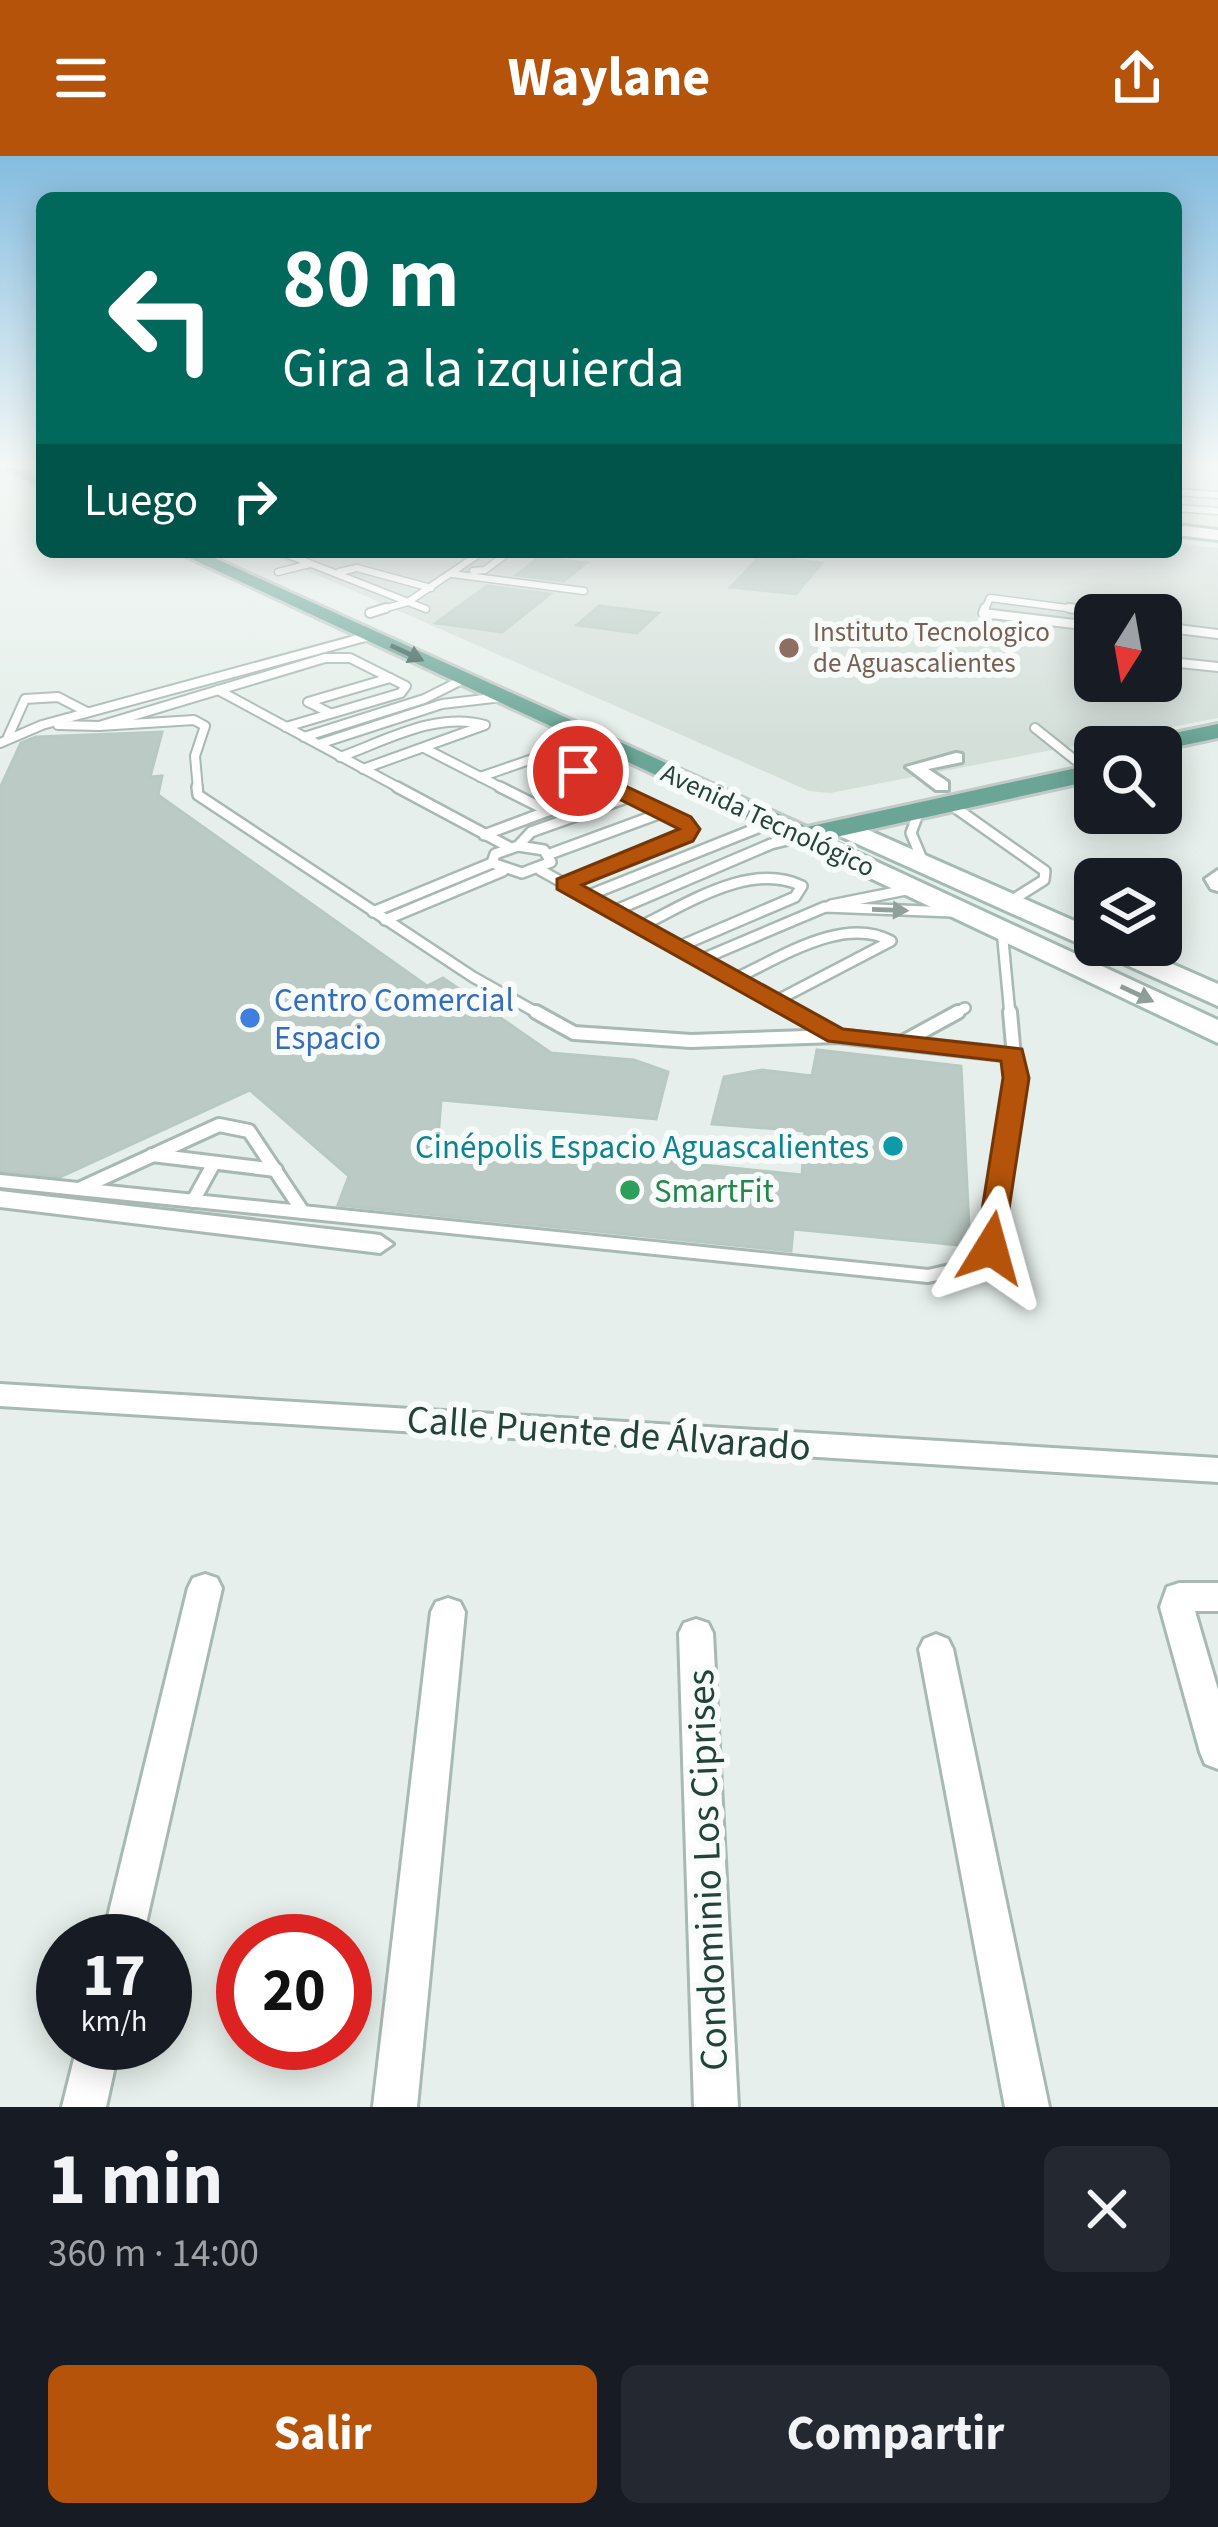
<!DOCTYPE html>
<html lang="es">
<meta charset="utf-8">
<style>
:root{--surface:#171b24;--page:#242831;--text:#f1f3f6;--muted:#9ea1a6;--accent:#b45309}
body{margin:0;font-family:"Source Sans 3",sans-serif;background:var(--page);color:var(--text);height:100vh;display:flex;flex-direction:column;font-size:45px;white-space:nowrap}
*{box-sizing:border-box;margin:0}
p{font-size:39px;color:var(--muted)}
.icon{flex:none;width:66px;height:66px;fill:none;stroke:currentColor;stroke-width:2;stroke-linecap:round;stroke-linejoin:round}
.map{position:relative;height:1951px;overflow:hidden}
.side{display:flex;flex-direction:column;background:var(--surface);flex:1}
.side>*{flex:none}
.banner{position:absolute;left:36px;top:36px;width:1146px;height:366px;border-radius:18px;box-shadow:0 6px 30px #0003;background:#00695c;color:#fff;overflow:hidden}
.needle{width:78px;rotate:191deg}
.buttons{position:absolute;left:1074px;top:438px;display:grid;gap:24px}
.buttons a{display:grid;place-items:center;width:108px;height:108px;border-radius:18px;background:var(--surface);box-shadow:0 6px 30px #0003;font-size:60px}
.speed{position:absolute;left:36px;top:1758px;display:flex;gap:24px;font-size:60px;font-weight:700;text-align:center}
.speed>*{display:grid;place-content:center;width:156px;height:156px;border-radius:50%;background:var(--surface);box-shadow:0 6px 30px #0003;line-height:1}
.speed small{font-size:30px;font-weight:400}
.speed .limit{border:18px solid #d22;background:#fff;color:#111}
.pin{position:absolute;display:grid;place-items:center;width:102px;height:102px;color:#fff;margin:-51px;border:6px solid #fff;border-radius:50%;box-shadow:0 3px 12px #0007}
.me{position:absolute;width:132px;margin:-66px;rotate:8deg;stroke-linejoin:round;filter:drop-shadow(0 0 9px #0008)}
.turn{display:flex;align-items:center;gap:42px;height:252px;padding:0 48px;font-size:54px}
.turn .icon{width:156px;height:156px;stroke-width:2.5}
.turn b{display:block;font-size:84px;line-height:102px}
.then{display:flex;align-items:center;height:114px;padding:0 48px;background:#0003;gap:24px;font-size:45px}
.round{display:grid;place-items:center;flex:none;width:126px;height:126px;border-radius:18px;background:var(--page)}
.summary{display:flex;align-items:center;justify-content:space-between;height:204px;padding:0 48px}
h1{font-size:72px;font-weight:700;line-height:90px}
.button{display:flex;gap:24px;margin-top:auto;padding:24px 48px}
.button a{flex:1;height:138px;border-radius:18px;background:var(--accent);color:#fff;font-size:48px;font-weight:700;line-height:138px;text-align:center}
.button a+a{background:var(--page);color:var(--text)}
header{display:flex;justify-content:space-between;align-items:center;height:156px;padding:0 48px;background:var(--accent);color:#fff;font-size:54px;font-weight:700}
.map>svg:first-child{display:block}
</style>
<header><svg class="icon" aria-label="menu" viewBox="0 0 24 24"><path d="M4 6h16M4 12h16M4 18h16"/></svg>Waylane<svg class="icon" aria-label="share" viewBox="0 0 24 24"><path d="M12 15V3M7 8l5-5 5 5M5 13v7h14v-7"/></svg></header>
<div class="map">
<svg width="1218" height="1951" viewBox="0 0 1218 1951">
<rect width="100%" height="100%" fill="#e6efeb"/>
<path fill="#d4dfda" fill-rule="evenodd" d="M1176 388 1218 392V562L830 637 809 635 265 396H1176ZM1095 459H1161V525H1095Z"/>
<g fill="#bbcac4" stroke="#b8c9c2" stroke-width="3">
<path d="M760 400 822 407 796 438 731 431Z"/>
<path d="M539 401 586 407 564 425 517 419Z"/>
<path d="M487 430 550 438 502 476 436 467Z"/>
<path d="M599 450 658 457 637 477 577 469Z"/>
<path d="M162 576 150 621 162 620 158 639 427 830 443 822 551 897 634 904 668 916 656 963 441 944 438 982 802 1019 805 975 712 968 724 921 762 914 812 920 817 894 961 910 970 1090 793 1073 791 1095 338 1049 349 1020 250 934 60 1021 0 1015V632L21 587 36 581Z"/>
</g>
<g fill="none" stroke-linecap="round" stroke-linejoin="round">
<defs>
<g id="lane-far3">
<path d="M1176 336 1218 339"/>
<path d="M1176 352 1218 355"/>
<path d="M281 396 426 453"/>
<path d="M473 415 485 414 509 396"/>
<path d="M278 416 310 408"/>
<path d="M339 416 357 412 431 432"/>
<path d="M452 418 584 435"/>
<path d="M376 455 408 446 482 396"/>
<path d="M984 455 990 442 1090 455"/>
</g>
<g id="lane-far2">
<path d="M985 452 983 457 1083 469 1087 462"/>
<path d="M1069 452 1090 455 1087 462"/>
<path d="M370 457 386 452"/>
<path d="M1087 462 1095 463"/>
<path d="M1161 471 1218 478"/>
<path d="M1161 505 1218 511"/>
<path d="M218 534 403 634"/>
<path d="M330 557 308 546 390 522"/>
<path d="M58 569 99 570"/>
<path d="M1035 572 1075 604"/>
<path d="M8 581 25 543 58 541 87 556"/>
<path d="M304 581 424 543 464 523"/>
<path d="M0 587 42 569 369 480"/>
<path d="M319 588 442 548 502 541"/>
<path d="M424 592 506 634"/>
<path d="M340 601C385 585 437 555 485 569L363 613"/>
<path d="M480 621 544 599 617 634"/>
<path d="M198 634 195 600 205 570 194 564 99 570 325 502H350L406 530 401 537 286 571"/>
<path d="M605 634 612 631"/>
</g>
<g id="lane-far1">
<path d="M197 631 198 639 473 821 541 859"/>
<path d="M397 631 509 691"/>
<path d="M500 631 548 655"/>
<path d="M950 648 1045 715 1044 724 1009 746"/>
<path d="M919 655 911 677 924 708"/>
<path d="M484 679 612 631"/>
<path d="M518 690 544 694 551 706 522 717 492 707 495 698Z"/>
<path d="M518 690 531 676 632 640"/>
<path d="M550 698 664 656"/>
<path d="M540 714 801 859"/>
<path d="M565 728 686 680 690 673 610 631"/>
<path d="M587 740 775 665"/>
<path d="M831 749 911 733"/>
<path d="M614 755 771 688 804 680"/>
<path d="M373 756 492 707"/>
<path d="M385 764 503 715"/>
<path d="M641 770C687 748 751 705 802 730L795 741 678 791"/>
<path d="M1002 774 1010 859"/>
<path d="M700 804 825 751 952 756"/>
<path d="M734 823C779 803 842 759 891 785L774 846"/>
<path d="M952 859 965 852"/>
</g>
<g id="lane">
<path d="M536 856 574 877 691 885 837 880 1012 899"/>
<path d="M795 856 833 877"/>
<path d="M903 886 958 856"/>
<path d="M152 999 276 1014"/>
<path d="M0 1025 928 1120 964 1112 991 1092 1016 923 1010 856"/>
<path d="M79 1033 219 969 249 975 303 1056"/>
<path d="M193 1045 214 1007"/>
</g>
<g id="street">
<path d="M956 597 962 598V606L928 613 948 626V634H936L906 611Z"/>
<path d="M1218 714V735L1211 733 1205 723Z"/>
<path d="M0 1035 380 1079 393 1088 380 1097 0 1051Z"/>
<path d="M0 1228 1218 1302V1326L0 1250Z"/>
<path d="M205 1418 217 1422 222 1432 142 1785H102L188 1432 193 1422Z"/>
<path d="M1179 1427H1218V1455H1195L1218 1534V1613L1205 1608 1200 1596 1160 1451 1167 1431Z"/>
<path d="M448 1442 460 1446 465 1456 417 1951H373L431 1456 436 1446Z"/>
<path d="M696 1463 708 1467 713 1477 738 1951H694L679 1477 684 1467Z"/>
<path d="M936 1478 948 1483 953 1493 1049 1951H1005L919 1493 924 1483Z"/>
<path d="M78 1887H120L106 1951H62Z"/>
</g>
<g id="secondary">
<path d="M1176 369 1218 374V384L1176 379Z"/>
<path d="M843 663 1095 774V789H1129L1218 828V850L833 677 830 671Z"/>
<path d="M804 672 1218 864V887L794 686 790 680 794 674Z"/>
</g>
<g id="primary">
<path d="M3 312H24L42 321V332Z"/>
<path d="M177 396H201L807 671 1095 608V624L804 688Z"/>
<path d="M1218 568V582L1161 594 1128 591 1131 586Z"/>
</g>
</defs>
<use href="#lane-far3" stroke="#a8b8b2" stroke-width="9"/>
<use href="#lane-far2" stroke="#a8b8b2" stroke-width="12"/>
<use href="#lane-far1" stroke="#a8b8b2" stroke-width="14"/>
<use href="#lane" stroke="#a8b8b2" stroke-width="18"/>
<use href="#street" stroke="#a8b8b2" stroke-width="6"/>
<use href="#secondary" stroke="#a4bbb3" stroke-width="6"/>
<use href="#primary" stroke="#c2cac8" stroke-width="6"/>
<path stroke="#86b3a5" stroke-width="3" stroke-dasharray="3 4.5" stroke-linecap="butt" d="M1176 315 1202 312"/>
<use href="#lane-far3" stroke="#fff" stroke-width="6"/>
<use href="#lane-far2" stroke="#fff" stroke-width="8"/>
<use href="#lane-far1" stroke="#fff" stroke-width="9"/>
<use href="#lane" stroke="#fff" stroke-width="12"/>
<use href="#street" fill="#fff" fill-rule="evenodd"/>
<use href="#secondary" fill="#fff" fill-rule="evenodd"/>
<use href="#primary" fill="#6aa596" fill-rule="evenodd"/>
</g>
<defs><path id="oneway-solid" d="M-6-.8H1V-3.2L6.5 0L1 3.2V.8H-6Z" transform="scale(3)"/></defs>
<use fill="#365b51" href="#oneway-solid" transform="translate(407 497) rotate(25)"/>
<g fill="#92a09c">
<use href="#oneway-solid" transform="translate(890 754) rotate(2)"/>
<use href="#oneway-solid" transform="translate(1137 838) rotate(25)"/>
</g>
<linearGradient id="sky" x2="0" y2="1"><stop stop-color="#84bce0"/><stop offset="0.53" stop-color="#f4f8f6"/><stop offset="1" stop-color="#f4f8f6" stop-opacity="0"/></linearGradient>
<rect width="1218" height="585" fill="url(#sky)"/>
<path fill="#b45309" stroke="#753606" stroke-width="3" d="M571 611H585L691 661 700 673 693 685 582 729 843 873 1022 893 1029 922 1002 1099H981L976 1092 1003 922 1001 905 828 885 557 733V723L679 673 571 619Z"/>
<circle fill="#8d6e63" stroke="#f7fbf9" stroke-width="4.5" cx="789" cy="492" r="12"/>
<circle fill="#3f7fe0" stroke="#f7fbf9" stroke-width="4.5" cx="250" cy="862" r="12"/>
<circle fill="#0f9aa8" stroke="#f7fbf9" stroke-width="4.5" cx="893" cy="990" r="12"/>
<circle fill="#2e9e5b" stroke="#f7fbf9" stroke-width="4.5" cx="630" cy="1034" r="12"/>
<g text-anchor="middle" stroke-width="12" stroke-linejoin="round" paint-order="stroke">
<g font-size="27" fill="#785e54" stroke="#f7fbf9" text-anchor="start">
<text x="813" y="485">Instituto Tecnologico<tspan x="813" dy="31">de Aguascalientes</tspan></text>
</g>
<g font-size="27" fill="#24423a" stroke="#f7fbf9">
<text transform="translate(768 664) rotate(25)" y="9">Avenida Tecnológico</text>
</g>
<g font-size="33" fill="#366cbe" stroke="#f7fbf9" text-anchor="start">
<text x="274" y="855">Centro Comercial<tspan x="274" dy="38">Espacio</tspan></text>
</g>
<g font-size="33" fill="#0d838f" stroke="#f7fbf9" text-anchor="end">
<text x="869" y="1002">Cinépolis Espacio Aguascalientes</text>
</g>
<g font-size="33" fill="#27864d" stroke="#f7fbf9" text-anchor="start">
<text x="654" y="1046">SmartFit</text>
</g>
<g font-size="39" fill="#24423a" stroke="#f7fbf9">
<text transform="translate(609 1276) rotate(4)" y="14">Calle Puente de Álvarado</text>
<text transform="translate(706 1714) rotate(-92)" y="14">Condominio Los Ciprises</text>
</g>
</g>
</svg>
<div class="buttons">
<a><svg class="needle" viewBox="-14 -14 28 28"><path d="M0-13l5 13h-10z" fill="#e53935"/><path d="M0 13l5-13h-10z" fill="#9ea1a6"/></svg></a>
<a><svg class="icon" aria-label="search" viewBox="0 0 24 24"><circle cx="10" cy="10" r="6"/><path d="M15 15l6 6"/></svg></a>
<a><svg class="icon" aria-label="layers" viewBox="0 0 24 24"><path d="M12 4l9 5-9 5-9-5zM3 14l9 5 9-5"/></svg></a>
</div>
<div class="speed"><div>17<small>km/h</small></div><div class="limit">20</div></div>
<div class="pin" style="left:578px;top:615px;background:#d93025"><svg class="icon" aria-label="arrive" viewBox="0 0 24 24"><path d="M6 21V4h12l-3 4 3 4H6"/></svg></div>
<svg class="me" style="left:991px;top:1092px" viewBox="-20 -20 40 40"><path d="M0-17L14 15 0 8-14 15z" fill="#b45309" stroke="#fff" stroke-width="4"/></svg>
<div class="banner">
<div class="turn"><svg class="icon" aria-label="left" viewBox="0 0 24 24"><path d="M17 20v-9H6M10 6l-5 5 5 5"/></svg><div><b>80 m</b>Gira a la izquierda</div></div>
<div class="then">Luego<svg class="icon" aria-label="right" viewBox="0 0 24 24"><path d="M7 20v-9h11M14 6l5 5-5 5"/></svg></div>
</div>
</div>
<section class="side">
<div class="summary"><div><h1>1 min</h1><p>360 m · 14:00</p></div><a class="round"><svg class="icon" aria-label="close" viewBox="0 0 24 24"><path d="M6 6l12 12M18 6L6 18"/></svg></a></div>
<div class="button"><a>Salir</a><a>Compartir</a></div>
</section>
